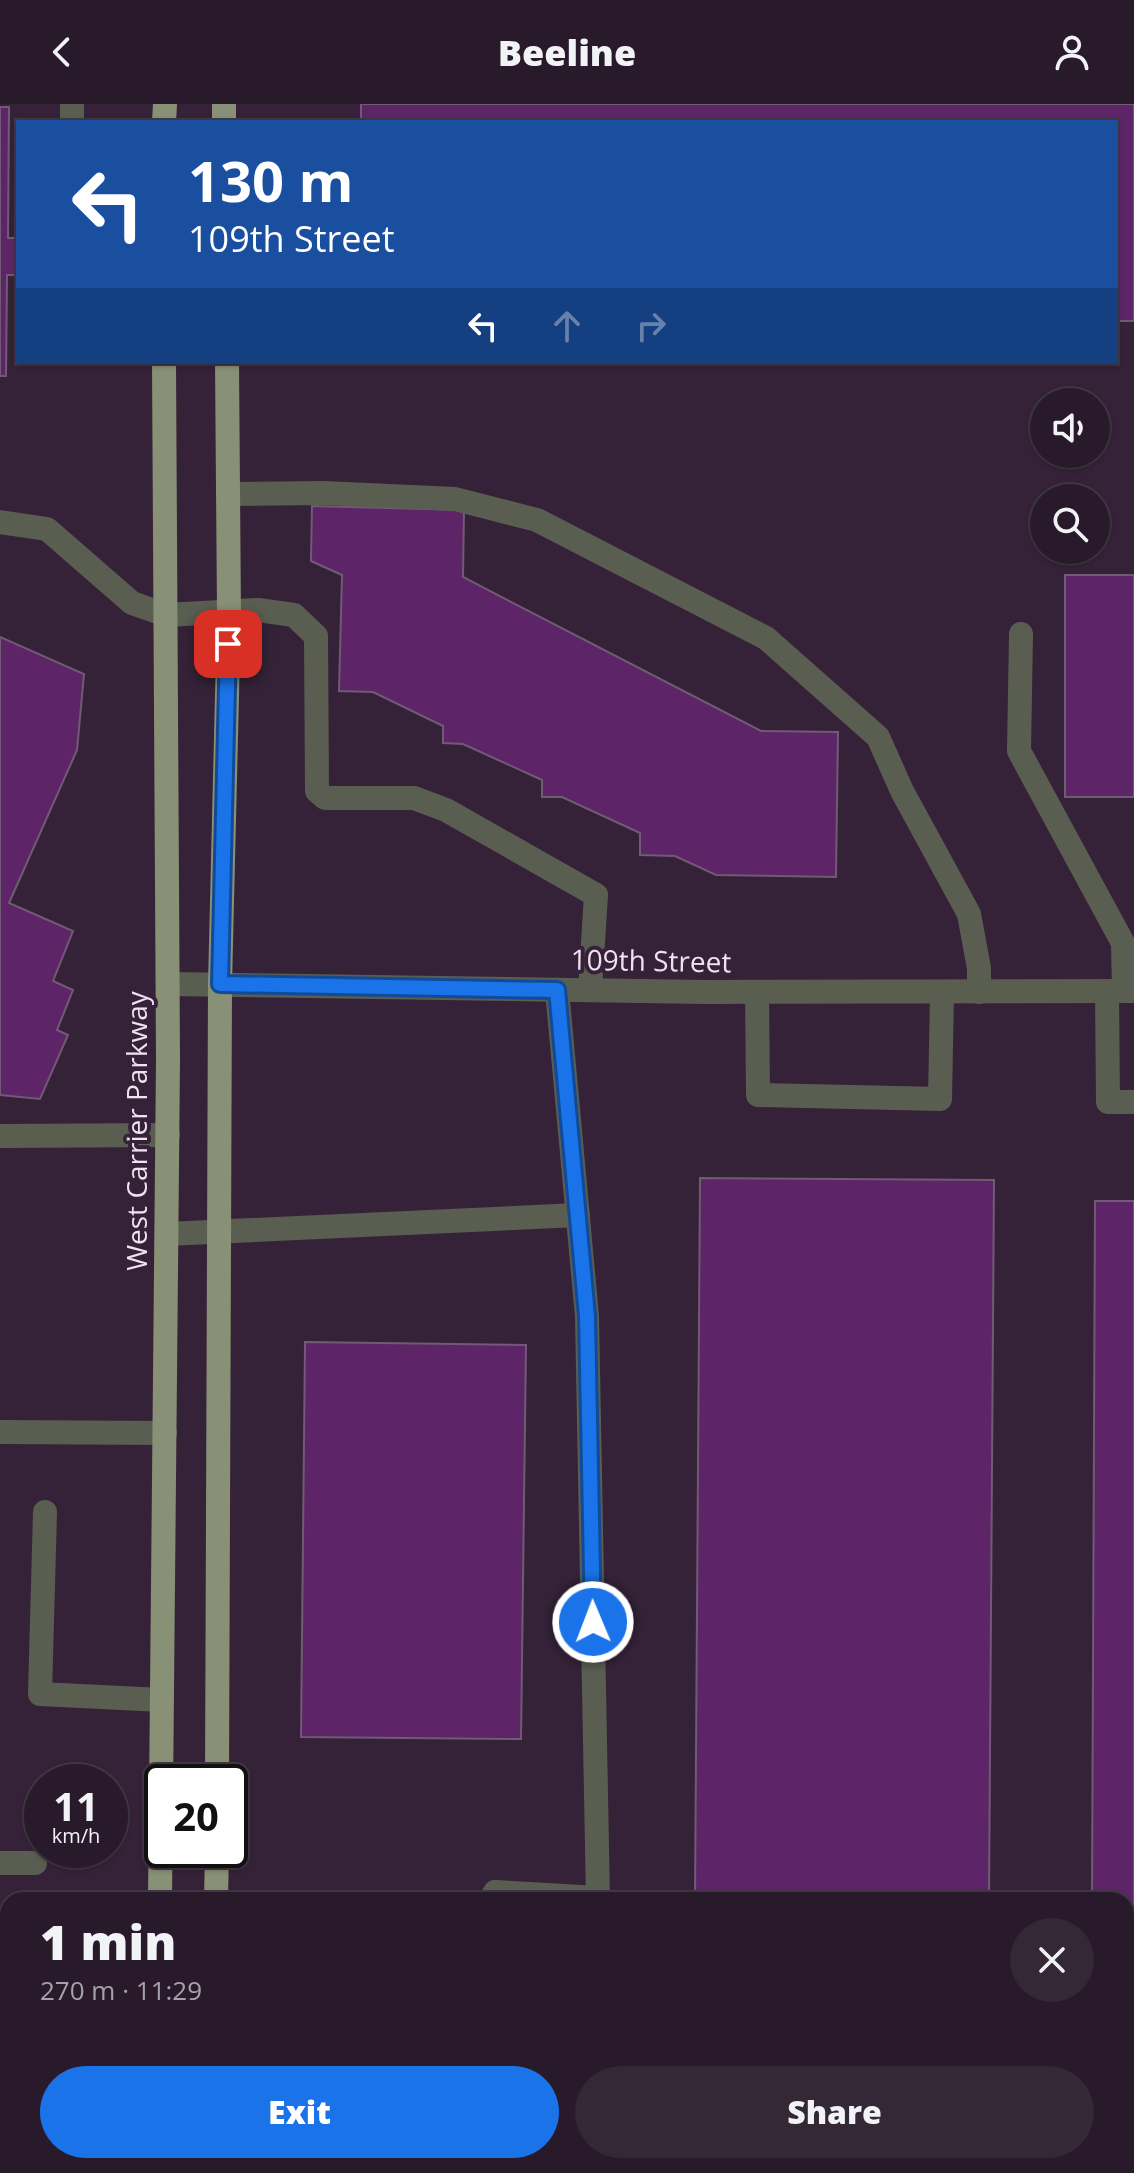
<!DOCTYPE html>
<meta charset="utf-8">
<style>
:root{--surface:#281a2a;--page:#342736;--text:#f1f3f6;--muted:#a5a1a8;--line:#443847;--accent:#1a73e8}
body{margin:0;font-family:"Open Sans",sans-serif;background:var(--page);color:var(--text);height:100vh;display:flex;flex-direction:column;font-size:30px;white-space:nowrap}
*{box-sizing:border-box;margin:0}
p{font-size:26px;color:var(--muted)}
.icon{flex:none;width:44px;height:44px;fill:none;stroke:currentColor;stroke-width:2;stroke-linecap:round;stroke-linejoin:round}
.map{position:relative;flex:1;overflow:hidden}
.details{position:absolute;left:0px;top:1788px;width:1134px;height:282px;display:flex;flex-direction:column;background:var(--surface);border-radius:24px 24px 0 0;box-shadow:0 2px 6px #0004,0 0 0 2px var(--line)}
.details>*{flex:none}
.top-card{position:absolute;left:16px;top:16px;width:1102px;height:244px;border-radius:0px;box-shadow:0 2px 6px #0004,0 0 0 2px var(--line);background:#1a4fa0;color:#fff;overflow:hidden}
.controls{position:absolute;left:1030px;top:284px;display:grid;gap:16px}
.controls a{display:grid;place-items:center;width:80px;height:80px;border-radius:50%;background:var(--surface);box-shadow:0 2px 6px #0004,0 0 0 2px var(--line);font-size:40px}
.speed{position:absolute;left:24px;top:1660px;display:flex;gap:16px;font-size:40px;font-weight:700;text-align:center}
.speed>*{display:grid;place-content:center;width:104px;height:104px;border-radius:50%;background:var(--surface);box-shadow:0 2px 6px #0004,0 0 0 2px var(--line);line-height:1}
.speed small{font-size:20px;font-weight:400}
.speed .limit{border:4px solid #111;border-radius:12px;background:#fff;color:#111}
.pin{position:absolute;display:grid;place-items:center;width:68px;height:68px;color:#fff;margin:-34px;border-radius:16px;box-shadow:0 4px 12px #0006}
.me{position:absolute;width:88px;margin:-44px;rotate:359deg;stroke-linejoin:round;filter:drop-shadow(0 0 6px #0008)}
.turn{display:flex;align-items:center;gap:28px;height:168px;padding:0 40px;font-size:36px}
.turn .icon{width:104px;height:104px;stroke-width:2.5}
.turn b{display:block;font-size:56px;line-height:68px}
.lanes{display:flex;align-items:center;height:76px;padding:0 40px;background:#0003;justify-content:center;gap:40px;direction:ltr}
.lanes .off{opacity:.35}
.round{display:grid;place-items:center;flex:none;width:84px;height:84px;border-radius:42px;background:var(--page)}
.headline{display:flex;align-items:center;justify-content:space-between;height:136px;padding:0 40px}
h1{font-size:48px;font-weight:800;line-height:60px}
.cta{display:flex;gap:16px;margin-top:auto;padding:16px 40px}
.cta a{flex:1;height:92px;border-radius:48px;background:var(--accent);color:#fff;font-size:32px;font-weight:800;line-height:92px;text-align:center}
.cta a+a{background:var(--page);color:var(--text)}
header{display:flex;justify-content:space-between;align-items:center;height:104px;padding:0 40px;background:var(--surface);font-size:36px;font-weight:800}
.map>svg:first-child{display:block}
</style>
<header><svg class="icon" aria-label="back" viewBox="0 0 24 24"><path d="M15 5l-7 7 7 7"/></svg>Beeline<svg class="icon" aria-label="person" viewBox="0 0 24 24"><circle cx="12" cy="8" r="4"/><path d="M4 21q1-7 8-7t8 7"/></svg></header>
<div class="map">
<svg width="1134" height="2069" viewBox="0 0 1134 2069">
<rect width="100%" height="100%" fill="#352238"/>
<g fill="#5e2468" stroke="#705b74" stroke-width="2">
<path d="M361 0H1134V217H1116V18H361Z"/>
<path d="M0 3H9L8 134H18V171H7L6 272H0Z"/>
<path d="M312 402 464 406 463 473 761 627 838 628 836 773 716 771 675 752 640 751V729L562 693H542V676L463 640 443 639V622L373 588 339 587 342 471 311 457Z"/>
<rect x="1065" y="471" width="69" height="222"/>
<path d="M0 533 84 570 77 646 9 799 73 827 53 877 73 886 57 926 68 931 40 995 0 991Z"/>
<path d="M700 1074 994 1076 989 1796H695Z"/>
<path d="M1095 1097H1134V2038H1126V1796H1092Z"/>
<path d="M305 1238 526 1241 521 1635 301 1633Z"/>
<rect x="300" y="2062" width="221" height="7"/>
<rect x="693" y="2062" width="294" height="7"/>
</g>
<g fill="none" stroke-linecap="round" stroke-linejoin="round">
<g stroke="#5a5e51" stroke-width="24">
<path d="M72 0V18"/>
<path d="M228 390 324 389 455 395 537 416 766 534 878 633 902 687 969 810 979 864V888"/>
<path d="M0 418 47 425 132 499 166 511 258 506 294 511 316 532 317 687 325 694H414L446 706 596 791 590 886"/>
<path d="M1021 530 1019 647 1123 839 1124 887"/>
<path d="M168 880 707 888 1134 887"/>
<path d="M557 886 587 1212 598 1796"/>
<path d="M1107 887 1108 998H1134"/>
<path d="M757 888 758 991 940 995 942 888"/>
<path d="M0 1032 168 1031"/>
<path d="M167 1130 578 1111"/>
<path d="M0 1328 165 1329"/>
<path d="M45 1408 40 1590 162 1596"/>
<path d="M0 1759H35"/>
<path d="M490 1796 495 1788 598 1794"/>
<path d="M0 1856H8"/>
<path d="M604 2062V2069"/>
</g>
<g stroke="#889075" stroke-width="24">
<path d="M224 0V18"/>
<path d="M164 18 165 0"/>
<path d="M217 1678 220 880 229 510 227 258"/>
<path d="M160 1796 168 956 164 258"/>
<path d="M216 1796 217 1746"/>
<path d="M160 2062V2069"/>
<path d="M214 2069V2062"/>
</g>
</g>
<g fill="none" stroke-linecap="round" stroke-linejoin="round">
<defs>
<path id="route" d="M228 540 220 880 557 886 587 1212 593 1518"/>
</defs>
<use href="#route" stroke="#114b97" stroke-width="20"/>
<use href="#route" stroke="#1a73e8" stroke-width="14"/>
</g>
<g text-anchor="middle" stroke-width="8" stroke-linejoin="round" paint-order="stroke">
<g font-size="28" fill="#eee1f0" stroke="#352238">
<text transform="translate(651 857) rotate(1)" y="10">109th Street</text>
<text transform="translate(137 1027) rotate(-90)" y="10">West Carrier Parkway</text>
</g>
</g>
</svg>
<div class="controls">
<a><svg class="icon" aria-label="sound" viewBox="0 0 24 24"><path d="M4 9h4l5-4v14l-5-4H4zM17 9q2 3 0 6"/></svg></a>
<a><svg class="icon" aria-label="search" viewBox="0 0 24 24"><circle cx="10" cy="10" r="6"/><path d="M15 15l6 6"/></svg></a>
</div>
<div class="speed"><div>11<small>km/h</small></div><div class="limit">20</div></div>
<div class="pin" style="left:228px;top:540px;background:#d93025"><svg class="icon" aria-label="arrive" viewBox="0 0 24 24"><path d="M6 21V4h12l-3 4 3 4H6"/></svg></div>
<svg class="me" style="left:593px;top:1518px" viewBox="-20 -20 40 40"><circle r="17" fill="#1a73e8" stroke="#fff" stroke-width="3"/><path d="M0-11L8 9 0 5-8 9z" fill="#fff"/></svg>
<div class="top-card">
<div class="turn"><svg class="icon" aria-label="left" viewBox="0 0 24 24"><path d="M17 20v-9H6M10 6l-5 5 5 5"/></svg><div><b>130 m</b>109th Street</div></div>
<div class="lanes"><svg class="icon" aria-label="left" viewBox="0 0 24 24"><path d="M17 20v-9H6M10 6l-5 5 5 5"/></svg><svg class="icon off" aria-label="ahead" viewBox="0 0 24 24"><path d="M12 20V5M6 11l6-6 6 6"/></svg><svg class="icon off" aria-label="right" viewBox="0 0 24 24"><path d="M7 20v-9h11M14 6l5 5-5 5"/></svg></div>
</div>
<section class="details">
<div class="headline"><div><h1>1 min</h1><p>270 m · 11:29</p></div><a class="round"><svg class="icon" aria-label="close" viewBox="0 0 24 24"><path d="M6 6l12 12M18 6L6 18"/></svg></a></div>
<div class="cta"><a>Exit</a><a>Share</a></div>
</section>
</div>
